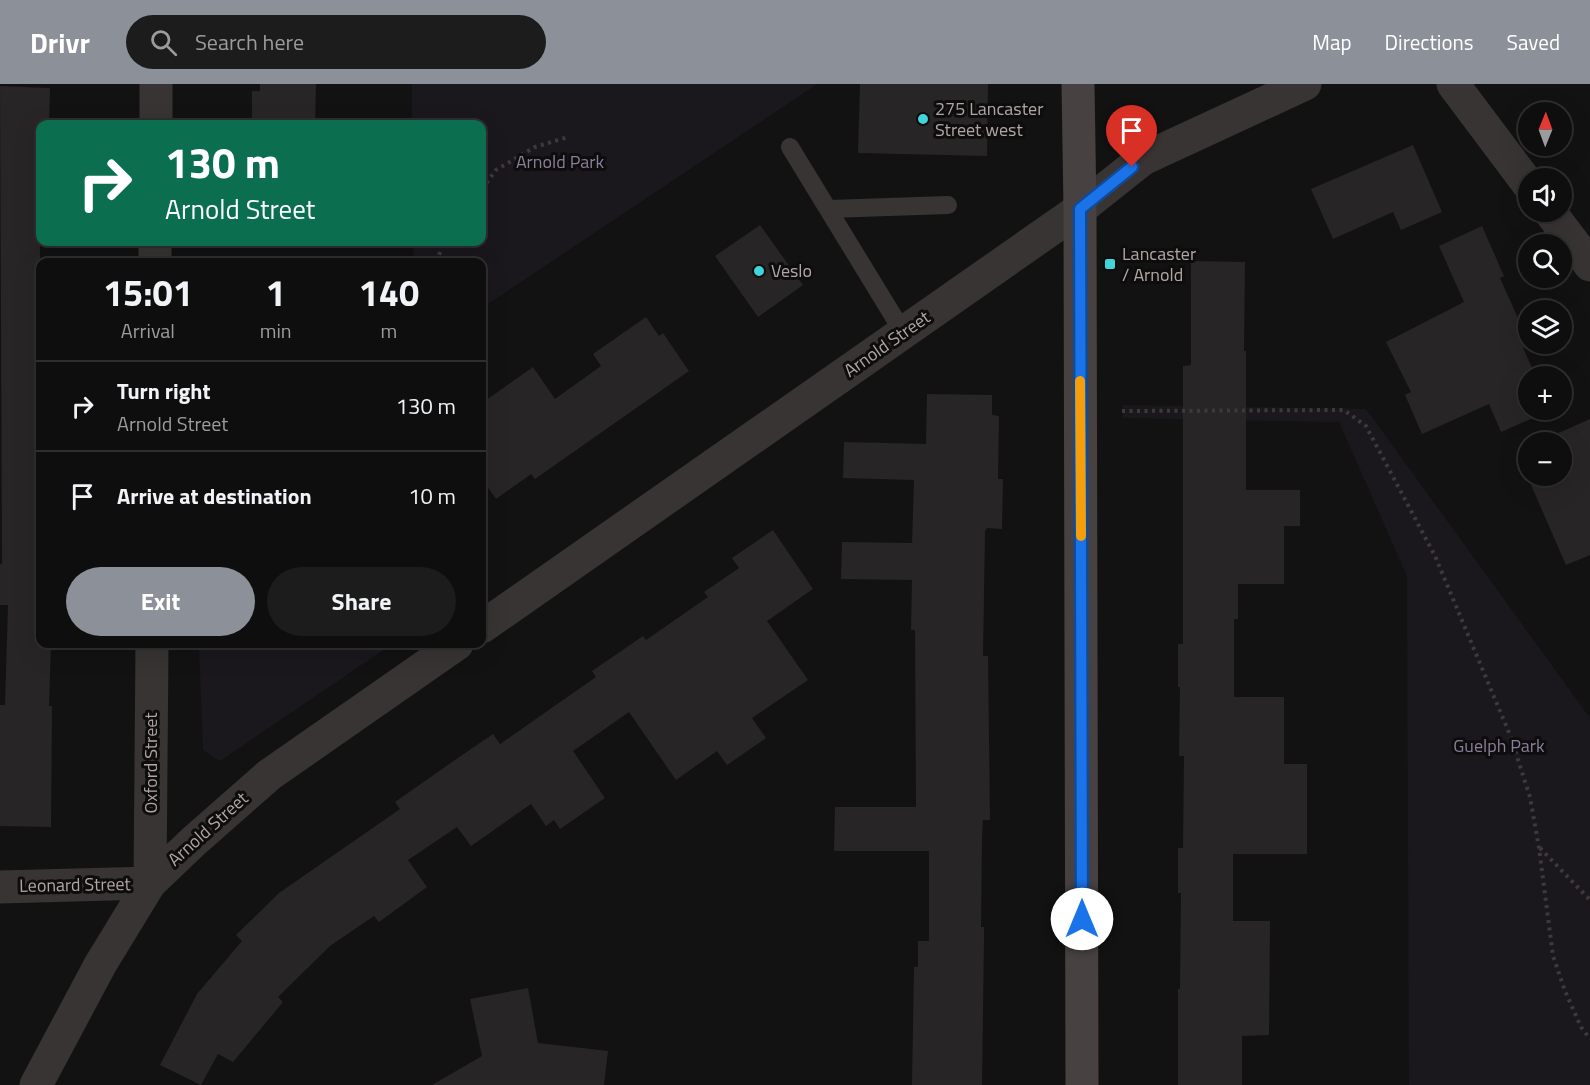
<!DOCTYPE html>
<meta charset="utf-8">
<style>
:root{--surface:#0e0e0e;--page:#1c1c1c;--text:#f1f3f6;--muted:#9b9c9e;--line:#2e2e2e;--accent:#8c9099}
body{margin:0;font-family:"Titillium Web",sans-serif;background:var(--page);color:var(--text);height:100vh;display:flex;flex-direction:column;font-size:22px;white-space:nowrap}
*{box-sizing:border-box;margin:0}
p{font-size:20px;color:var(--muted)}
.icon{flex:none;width:33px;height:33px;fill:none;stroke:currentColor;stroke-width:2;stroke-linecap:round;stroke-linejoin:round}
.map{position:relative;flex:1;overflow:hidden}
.details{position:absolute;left:36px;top:174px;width:450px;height:390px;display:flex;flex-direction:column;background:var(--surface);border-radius:12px;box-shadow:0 6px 24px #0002,0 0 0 2px var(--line)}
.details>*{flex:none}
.guide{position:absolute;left:36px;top:36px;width:450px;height:126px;border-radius:12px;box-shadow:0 6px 24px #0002,0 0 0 2px var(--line);background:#0b6e4f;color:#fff;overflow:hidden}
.needle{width:39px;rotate:1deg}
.tools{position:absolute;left:1518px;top:18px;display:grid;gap:12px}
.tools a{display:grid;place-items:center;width:54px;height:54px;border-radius:50%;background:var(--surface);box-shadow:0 6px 24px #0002,0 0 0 2px var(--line);font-size:30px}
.pin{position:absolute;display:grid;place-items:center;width:51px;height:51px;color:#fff;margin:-62px -26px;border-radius:50% 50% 50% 0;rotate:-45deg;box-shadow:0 0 6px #0007}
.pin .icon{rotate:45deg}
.me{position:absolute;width:66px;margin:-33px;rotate:0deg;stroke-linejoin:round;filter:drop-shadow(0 0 4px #0008)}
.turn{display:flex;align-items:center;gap:21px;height:126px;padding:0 30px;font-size:27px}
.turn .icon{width:78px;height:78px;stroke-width:2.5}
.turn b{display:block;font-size:42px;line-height:51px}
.eta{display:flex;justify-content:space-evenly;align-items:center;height:102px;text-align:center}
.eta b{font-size:36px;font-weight:700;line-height:42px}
.primary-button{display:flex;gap:12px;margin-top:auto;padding:12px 30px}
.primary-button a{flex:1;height:69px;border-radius:36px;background:var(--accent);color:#fff;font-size:24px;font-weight:700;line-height:69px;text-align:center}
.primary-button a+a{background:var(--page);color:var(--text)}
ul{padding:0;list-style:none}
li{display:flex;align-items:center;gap:18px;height:90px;padding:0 30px;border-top:2px solid var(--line)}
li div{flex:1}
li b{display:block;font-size:22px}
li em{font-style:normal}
header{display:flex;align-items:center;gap:36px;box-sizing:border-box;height:84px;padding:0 30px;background:var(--accent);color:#fff}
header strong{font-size:28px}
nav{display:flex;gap:33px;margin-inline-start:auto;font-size:21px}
.search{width:420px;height:54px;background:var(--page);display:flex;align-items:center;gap:15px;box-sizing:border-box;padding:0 21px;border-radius:33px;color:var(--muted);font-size:22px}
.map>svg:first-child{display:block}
</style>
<header>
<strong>Drivr</strong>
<div class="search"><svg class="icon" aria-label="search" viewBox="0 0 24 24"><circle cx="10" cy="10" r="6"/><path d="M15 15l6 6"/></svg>Search here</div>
<nav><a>Map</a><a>Directions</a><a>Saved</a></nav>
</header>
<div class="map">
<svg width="1590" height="1001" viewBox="0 0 1590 1001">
<rect width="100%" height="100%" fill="#131212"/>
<g fill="#1b181d">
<path d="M412 0H817L482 224V178H414L413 158H482V40H412Z"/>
<path d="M1123 321 1366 325 1590 634V1001H1409L1407 492 1339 338 1123 334Z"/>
<path d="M365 560H392L220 677 203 666 199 562 360 564Z"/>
</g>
<g fill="#272525">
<path d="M260 0H316L315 40H252V7H260Z"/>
<path d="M860 0H988L987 72 858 69Z"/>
<path d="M0 2 50 4 49 40H40V560H51L49 622H52L51 743 0 742V621H5L8 521H0V480H2Z"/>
<path d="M1413 61 1442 128 1401 146 1393 128 1333 155 1311 105Z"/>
<path d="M760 141 803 201 758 233 715 172Z"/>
<path d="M1482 142 1504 192 1500 194 1530 261 1523 264 1536 292H1528V326H1551L1501 348 1489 320 1422 350 1405 311 1411 308 1386 258 1464 218 1439 162Z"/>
<path d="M1191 177 1245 178 1244 267H1246V406H1300V442H1284V500H1238V535H1234V613H1284V680H1307V770H1233V837H1270L1269 951 1242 952V1001H1178V905H1180L1181 809H1178V764H1183L1184 672H1179L1180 603H1178V560H1183V282L1191 281Z"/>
<path d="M646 233 659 252 663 249 689 287 535 395 531 390 496 415 482 395V319L533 283 555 315 601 282 593 270Z"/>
<path d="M927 310 992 311V331L999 332 998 395H1003L1002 445 987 444 985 447 983 572H988L990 736H983L982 754 981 843H984V856L982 1001H912L914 883H918V857H929V767H834L835 723H916L915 546H911L912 496 841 495 842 458 912 459 914 396 843 394 844 358 926 360Z"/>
<path d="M1590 335V471L1566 481 1531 401 1552 392H1562V358H1538Z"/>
<path d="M773 446 813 505 767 537 808 596 752 634 766 654 727 681 717 667 676 696 629 628 573 667 605 714 560 745 554 736 546 742 531 720 471 762 457 743 408 776 427 803 379 838 374 832 330 862 278 913 283 918 233 978 218 970 201 1001 160 981 197 910 242 857 236 851 279 809 400 725 395 718 452 678 493 650 500 660 596 593 592 587 643 552 646 556 708 513 704 508 739 484 732 474Z"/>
<path d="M528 904 538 959 608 967 604 1001H432L482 972 470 915Z"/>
</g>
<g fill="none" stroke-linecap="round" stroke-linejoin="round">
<g stroke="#3e3a39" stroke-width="4" stroke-dasharray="3 4.5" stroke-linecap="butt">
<path d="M482 105 496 86 535 63 568 53"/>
<path d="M437 178 443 158"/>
<path d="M1122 327 1344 326 1366 342 1435 472 1510 651 1530 713 1539 764 1553 872 1565 907 1581 943 1590 955"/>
<path d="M1540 764 1590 816"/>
</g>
<g stroke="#373433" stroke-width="18">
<path d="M790 63 903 248"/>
<path d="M829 125 948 121"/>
</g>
<g stroke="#373433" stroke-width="33">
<path d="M1453 0 1528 100"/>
<path d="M156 40V0"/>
<path d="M1550 128 1590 181"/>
<path d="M155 178V158"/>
<path d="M482 543 1080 125 1143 75 1305 0"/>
<path d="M0 803 150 799 152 560"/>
<path d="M36 1001 100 881 150 799 194 757 269 691 457 560"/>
</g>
<path stroke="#474241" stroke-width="33" d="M1078 0 1080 125 1082 1001"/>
</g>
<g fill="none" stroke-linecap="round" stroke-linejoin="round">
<defs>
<path id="route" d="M1082 835 1080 125 1132 83"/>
</defs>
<use href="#route" stroke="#114b97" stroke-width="15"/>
<use href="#route" stroke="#1a73e8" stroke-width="10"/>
<path stroke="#f59e0b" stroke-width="10" d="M1080 297 1081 452"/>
</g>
<g fill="#42d4db" stroke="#0e0d0d" stroke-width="2">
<circle cx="923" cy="35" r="6"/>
<rect x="1104" y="174" width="12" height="12" rx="3"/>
<circle cx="759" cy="187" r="6"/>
</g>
<g text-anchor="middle" stroke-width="6" stroke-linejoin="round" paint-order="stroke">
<g font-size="18" fill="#b2a6a5" stroke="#0e0d0d" text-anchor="start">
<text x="935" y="31">275 Lancaster<tspan x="935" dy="21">Street west</tspan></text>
<text x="1122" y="176">Lancaster<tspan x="1122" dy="21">/ Arnold</tspan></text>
<text x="771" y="193">Veslo</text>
</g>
<g font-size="18" fill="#8b7e9b" stroke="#0e0d0d">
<text x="560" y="84">Arnold Park</text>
<text x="1499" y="668">Guelph Park</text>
</g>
<g font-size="18" fill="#b2a6a5" stroke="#0e0d0d">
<text transform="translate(887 260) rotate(-35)" y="6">Arnold Street</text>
<text transform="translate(151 679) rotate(-90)" y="6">Oxford Street</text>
<text transform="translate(208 745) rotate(-42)" y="6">Arnold Street</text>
<text transform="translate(75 801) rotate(-1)" y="6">Leonard Street</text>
</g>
</g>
</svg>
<div class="tools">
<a><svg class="needle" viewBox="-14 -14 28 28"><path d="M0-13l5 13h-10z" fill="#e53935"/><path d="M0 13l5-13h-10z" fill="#9b9c9e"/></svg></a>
<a><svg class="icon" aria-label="sound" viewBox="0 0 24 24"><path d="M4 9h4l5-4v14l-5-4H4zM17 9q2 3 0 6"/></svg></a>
<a><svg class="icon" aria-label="search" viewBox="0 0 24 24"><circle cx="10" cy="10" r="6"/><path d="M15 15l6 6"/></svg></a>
<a><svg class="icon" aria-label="layers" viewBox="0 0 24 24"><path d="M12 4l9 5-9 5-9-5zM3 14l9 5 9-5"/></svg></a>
<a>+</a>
<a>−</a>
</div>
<div class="pin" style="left:1132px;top:83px;background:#d93025"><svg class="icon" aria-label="arrive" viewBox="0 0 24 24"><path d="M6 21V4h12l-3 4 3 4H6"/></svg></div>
<svg class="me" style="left:1082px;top:835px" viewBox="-20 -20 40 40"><circle r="19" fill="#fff"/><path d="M0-13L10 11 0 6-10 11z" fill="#1a73e8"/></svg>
<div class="guide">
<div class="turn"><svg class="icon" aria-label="right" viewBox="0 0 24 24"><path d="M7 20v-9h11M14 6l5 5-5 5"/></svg><div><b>130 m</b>Arnold Street</div></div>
</div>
<section class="details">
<div class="eta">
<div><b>15:01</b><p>Arrival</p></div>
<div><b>1</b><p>min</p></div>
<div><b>140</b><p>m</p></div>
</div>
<ul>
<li><svg class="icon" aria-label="right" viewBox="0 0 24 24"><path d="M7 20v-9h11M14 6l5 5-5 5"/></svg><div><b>Turn right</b><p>Arnold Street</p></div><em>130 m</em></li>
<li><svg class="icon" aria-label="arrive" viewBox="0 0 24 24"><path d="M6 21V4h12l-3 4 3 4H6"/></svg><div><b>Arrive at destination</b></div><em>10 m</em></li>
</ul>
<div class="primary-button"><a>Exit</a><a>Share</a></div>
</section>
</div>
